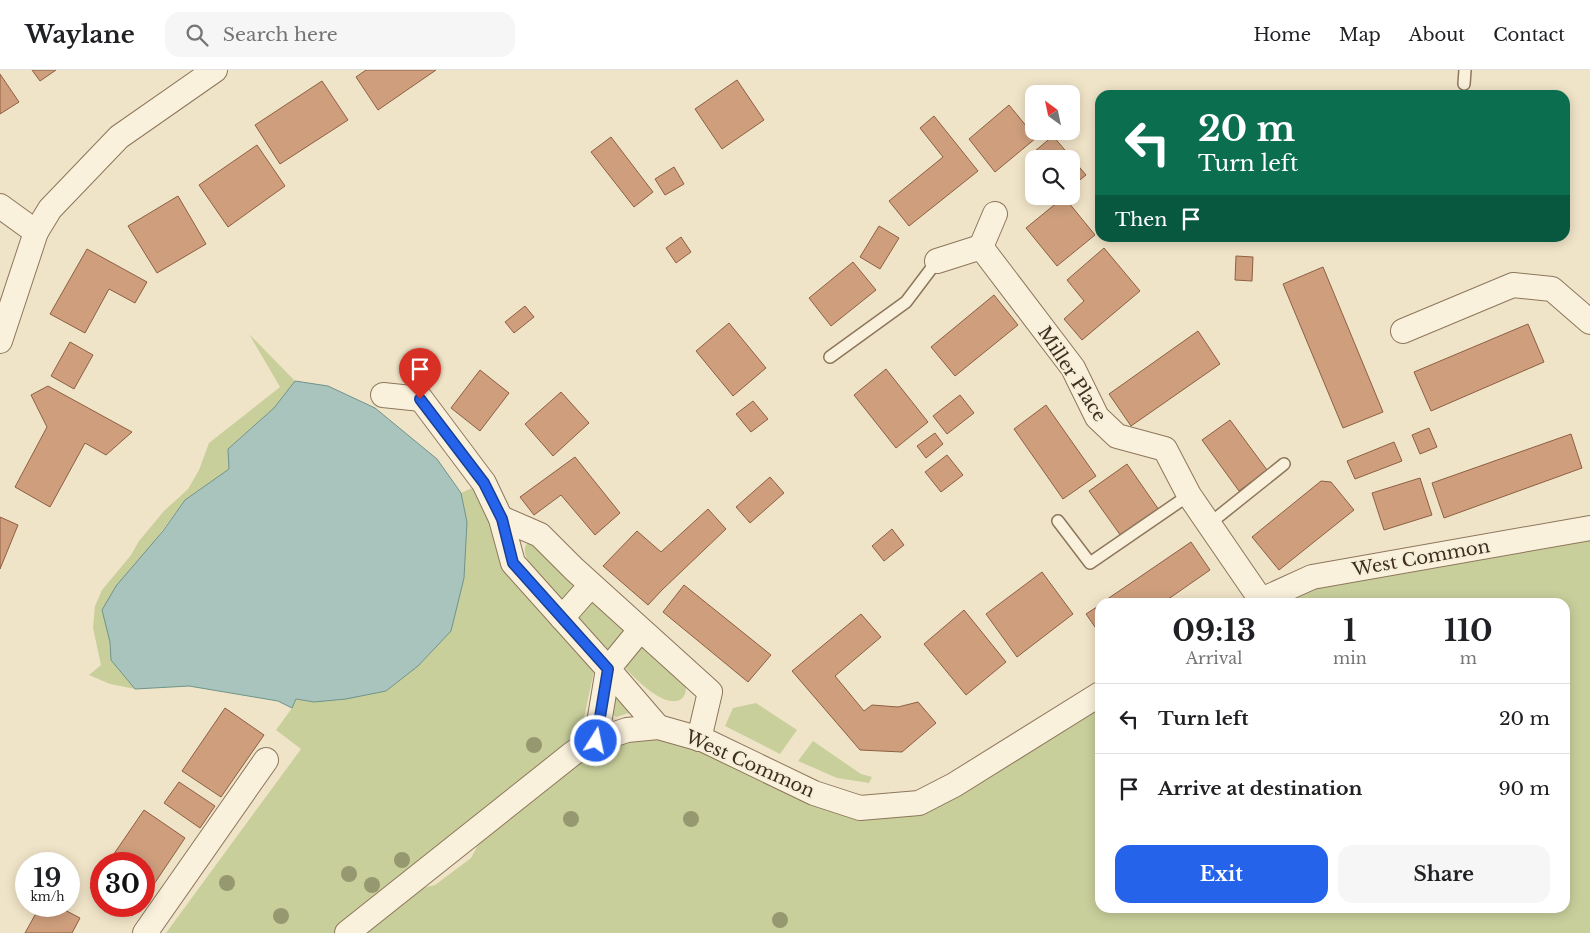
<!DOCTYPE html>
<style>
:root{--surface:#fff;--page:#f6f6f6;--text:#202124;--muted:#757577;--line:#e0e0e0;--accent:#2563eb}
body{margin:0;font-family:"Libre Baskerville",serif;background:var(--page);color:var(--text);height:100vh;display:flex;flex-direction:column;font-size:19px;white-space:nowrap}
*{box-sizing:border-box;margin:0}
p{font-size:16px;color:var(--muted)}
.icon{flex:none;width:28px;height:28px;fill:none;stroke:currentColor;stroke-width:2;stroke-linecap:round;stroke-linejoin:round}
.map{position:relative;flex:1;overflow:hidden}
.details{position:absolute;left:1095px;top:528px;width:475px;height:315px;display:flex;flex-direction:column;background:var(--surface);border-radius:15px;box-shadow:0 2px 12px #0003}
.details>*{flex:none}
.top-card{position:absolute;left:1095px;top:20px;width:475px;height:152px;border-radius:15px;box-shadow:0 2px 12px #0003;background:#0b6e4f;color:#fff;overflow:hidden}
.needle{width:32px;rotate:327deg}
.buttons{position:absolute;left:1025px;top:15px;display:grid;gap:10px}
.buttons a{display:grid;place-items:center;width:55px;height:55px;border-radius:10px;background:var(--surface);box-shadow:0 2px 12px #0003;font-size:25px}
.speed{position:absolute;left:15px;top:782px;display:flex;gap:10px;font-size:25px;font-weight:700;text-align:center}
.speed>*{display:grid;place-content:center;width:65px;height:65px;border-radius:50%;background:var(--surface);box-shadow:0 2px 12px #0003;line-height:1}
.speed small{font-size:12px;font-weight:400}
.speed .limit{border:8px solid #d22;background:#fff;color:#111}
.pin{position:absolute;display:grid;place-items:center;width:42px;height:42px;color:#fff;margin:-51px -21px;border-radius:50% 50% 50% 0;rotate:-45deg;box-shadow:0 0 5px #0007}
.pin .icon{rotate:45deg}
.me{position:absolute;width:55px;margin:-28px;rotate:10deg;stroke-linejoin:round;filter:drop-shadow(0 0 4px #0008)}
.turn{display:flex;align-items:center;gap:18px;height:105px;padding:0 20px;font-size:22px}
.turn .icon{width:65px;height:65px;stroke-width:2.5}
.turn b{display:block;font-size:35px;line-height:42px}
.then{display:flex;align-items:center;height:48px;padding:0 20px;background:#0003;gap:10px;font-size:19px}
.eta{display:flex;justify-content:space-evenly;align-items:center;height:85px;text-align:center}
.eta b{font-size:30px;font-weight:800;line-height:35px}
.primary-button{display:flex;gap:10px;margin-top:auto;padding:10px 20px}
.primary-button a{flex:1;height:58px;border-radius:15px;background:var(--accent);color:#fff;font-size:20px;font-weight:800;line-height:58px;text-align:center}
.primary-button a+a{background:var(--page);color:var(--text)}
ul{padding:0;list-style:none}
li{display:flex;align-items:center;gap:15px;height:70px;padding:0 20px;border-top:1px solid var(--line)}
li div{flex:1}
li b{display:block;font-size:19px}
li em{font-style:normal}
header{display:flex;align-items:center;gap:30px;box-sizing:border-box;height:70px;padding:0 25px;background:var(--surface);border-bottom:1px solid var(--line)}
header strong{font-size:24px}
nav{display:flex;gap:28px;margin-inline-start:auto;font-size:18px}
.search{width:350px;height:45px;background:var(--page);display:flex;align-items:center;gap:12px;box-sizing:border-box;padding:0 18px;border-radius:15px;color:var(--muted);font-size:19px}
.map>svg:first-child{display:block}
</style>
<header>
<strong>Waylane</strong>
<div class="search"><svg class="icon" aria-label="search" viewBox="0 0 24 24"><circle cx="10" cy="10" r="6"/><path d="M15 15l6 6"/></svg>Search here</div>
<nav><a>Home</a><a>Map</a><a>About</a><a>Contact</a></nav>
</header>
<div class="map">
<svg width="1590" height="863" viewBox="0 0 1590 863">
<rect width="100%" height="100%" fill="#f0e4c8"/>
<g fill="#c9cf9b">
<path d="M249 264 295 311 274 338 228 379 229 399 185 430 103 540 110 572 111 590 135 619 110 614 89 605 101 595 93 558 95 536 102 520 131 485 139 471 164 441 188 419 199 400 209 373 280 317Z"/>
<path d="M472 418 492 453 594 601 580 666 335 863H166L301 679 276 660 292 638 295 629 314 632 386 621 418 596 451 561 467 452 461 423Z"/>
<path d="M1590 467V863H361L410 821 435 815 471 788 486 760 588 688 615 675 638 670 657 669 700 676 880 747 1100 632V838H1565V532H1282L1308 520 1351 508Z"/>
<path d="M530 471 583 514 563 538C554 527 521 491 525 477 526 474 528 473 530 471Z"/>
<path d="M591 529 628 559 608 584 579 556 575 541Z"/>
<path d="M645 574 686 616C686 622 685 627 680 630 663 637 638 611 627 600L625 596 627 585Z"/>
<path d="M614 623 632 642 616 647 611 643Z"/>
<path d="M756 633 797 660 780 684 725 656 733 638Z"/>
<path d="M813 671 861 704 872 707 869 713 837 708 798 691Z"/>
</g>
<path fill="#a9c4bc" stroke="#6f938a" d="M295 311 328 316 375 338 437 389 461 423 467 452 464 508 451 561 418 596 386 621 346 629 314 632 296 629 292 638 278 631 189 616 135 619 111 590 110 572 102 540 116 516 163 461 185 430 229 399 228 379 274 338Z"/>
<g fill="#cf9f7d" stroke="#8d5f41">
<path d="M32 0H56L40 11Z"/>
<path d="M366 0H436L378 40 356 7Z"/>
<path d="M0 4 19 32 0 44Z"/>
<path d="M737 10 764 50 722 79 695 39Z"/>
<path d="M322 11 348 50 280 94 255 55Z"/>
<path d="M1009 35 1036 68 995 102 969 69Z"/>
<path d="M934 46 978 101 909 156 889 131 943 87 920 58Z"/>
<path d="M1053 66 1086 105 1071 117V89H1034V92L1029 86Z"/>
<path d="M611 67 653 122 634 137 591 82Z"/>
<path d="M257 75 285 116 228 157 199 115Z"/>
<path d="M674 97 684 114 665 125 655 109Z"/>
<path d="M178 126 206 174 157 203 128 156Z"/>
<path d="M1064 127 1095 165 1057 196 1026 158Z"/>
<path d="M879 156 899 168 880 199 860 187Z"/>
<path d="M681 167 691 182 676 193 666 178Z"/>
<path d="M1104 178 1140 221 1082 270 1064 249 1084 231 1067 210Z"/>
<path d="M87 179 147 212 135 233 109 219 85 263 50 244Z"/>
<path d="M1236 186 1253 187 1252 211 1235 210Z"/>
<path d="M853 192 876 220 831 256 809 228Z"/>
<path d="M1323 197 1383 342 1343 358 1283 214Z"/>
<path d="M994 225 1018 255 955 306 931 277Z"/>
<path d="M525 236 534 247 514 263 505 252Z"/>
<path d="M729 253 766 298 733 326 696 281Z"/>
<path d="M1528 254 1544 292 1431 341 1414 302Z"/>
<path d="M1198 261 1220 294 1131 356 1109 324Z"/>
<path d="M70 272 93 285 74 319 51 306Z"/>
<path d="M886 299 928 352 896 378 854 325Z"/>
<path d="M480 300 509 323 480 361 451 338Z"/>
<path d="M48 316 132 362 106 385 85 373 50 437 15 417 47 357 31 325Z"/>
<path d="M561 322 589 353 553 386 525 354Z"/>
<path d="M960 325 974 343 947 364 933 346Z"/>
<path d="M753 331 768 349 751 362 736 344Z"/>
<path d="M1046 335 1096 406 1063 429 1014 359Z"/>
<path d="M1230 350 1267 400 1239 421 1202 370Z"/>
<path d="M1429 358 1437 377 1420 384 1412 365Z"/>
<path d="M935 363 943 374 926 388 917 376Z"/>
<path d="M1571 364 1582 398 1444 448 1432 413Z"/>
<path d="M1394 372 1402 391 1355 409 1347 391Z"/>
<path d="M947 385 963 405 941 422 925 402Z"/>
<path d="M575 387 620 443 595 465 561 425 534 445 520 427Z"/>
<path d="M1127 394 1159 440 1121 466 1089 421Z"/>
<path d="M770 407 784 423 750 453 736 437Z"/>
<path d="M1420 408 1432 445 1384 460 1372 423Z"/>
<path d="M1321 411 1331 412 1354 440 1279 500 1252 467Z"/>
<path d="M708 439 726 459 662 520 648 535 603 496 637 461 661 482Z"/>
<path d="M0 447 18 455 0 499Z"/>
<path d="M892 459 904 475 884 491 872 476Z"/>
<path d="M1191 472 1210 500 1164 532H1103Z"/>
<path d="M1042 502 1073 544 1017 587 986 544Z"/>
<path d="M684 515 771 585 748 612 663 542Z"/>
<path d="M1100 535V564L1086 544Z"/>
<path d="M964 540 1006 592 966 625 924 574Z"/>
<path d="M861 544 881 567 835 606 864 641 872 635 898 637 918 632 936 653 902 682 860 680 792 601Z"/>
<path d="M225 638 264 665 221 727 182 701Z"/>
<path d="M179 712 215 736 200 758 164 733Z"/>
<path d="M144 740 185 768 144 829V794H107Z"/>
<path d="M101 802V825L90 818Z"/>
<path d="M40 836H57L80 848 72 863H25Z"/>
<path d="M117 836H139L132 846Z"/>
</g>
<g fill="none" stroke-linecap="round" stroke-linejoin="round">
<defs>
<g id="service">
<path d="M1464 14 1465 0"/>
<path d="M830 287 906 232 937 191"/>
<path d="M1058 451 1090 493 1189 425"/>
<path d="M1209 454 1284 394"/>
</g>
<g id="minor">
<path d="M0 136 36 162"/>
<path d="M981 177 995 144"/>
<path d="M937 191 981 177 1073 298 1097 347 1117 366 1165 379 1189 425 1261 530"/>
<path d="M1403 261 1513 215 1552 219 1590 252"/>
<path d="M0 271 36 162 50 139 119 67 215 0"/>
<path d="M383 325 421 329 484 413 501 449 513 493 608 599 596 671"/>
<path d="M501 448 540 465 574 499 710 622 699 669"/>
<path d="M1257 532 1312 507 1590 458"/>
<path d="M562 548 591 515"/>
<path d="M640 560 608 599 658 657"/>
<path d="M145 863 266 690"/>
<path d="M347 863 572 684 588 673 627 660 658 657 704 670 814 723 860 738 919 733 954 715 1100 624"/>
</g>
</defs>
<use href="#service" stroke="#8d765c" stroke-width="14"/>
<use href="#minor" stroke="#8d765c" stroke-width="26"/>
<use href="#service" stroke="#faf1dc" stroke-width="11"/>
<use href="#minor" stroke="#faf1dc" stroke-width="24"/>
</g>
<g fill="#96986f">
<circle cx="534" cy="675" r="8"/>
<circle cx="571" cy="749" r="8"/>
<circle cx="691" cy="749" r="8"/>
<circle cx="402" cy="790" r="8"/>
<circle cx="349" cy="804" r="8"/>
<circle cx="227" cy="813" r="8"/>
<circle cx="372" cy="815" r="8"/>
<circle cx="281" cy="846" r="8"/>
<circle cx="780" cy="850" r="8"/>
</g>
<g fill="none" stroke-linecap="round" stroke-linejoin="round">
<defs>
<path id="route" d="M420 329 484 413 502 449 513 493 608 599 596 671"/>
</defs>
<use href="#route" stroke="#184099" stroke-width="12"/>
<use href="#route" stroke="#2563eb" stroke-width="9"/>
</g>
<g text-anchor="middle" stroke-width="4" stroke-linejoin="round" paint-order="stroke">
<g font-size="18" fill="#3d2e20" stroke="#f7eed8">
<text transform="translate(1072 304) rotate(57)" y="6">Miller Place</text>
<text transform="translate(1421 488) rotate(-10)" y="6">West Common</text>
<text transform="translate(750 694) rotate(24)" y="6">West Common</text>
</g>
</g>
</svg>
<div class="buttons">
<a><svg class="needle" viewBox="-14 -14 28 28"><path d="M0-13l5 13h-10z" fill="#e53935"/><path d="M0 13l5-13h-10z" fill="#757577"/></svg></a>
<a><svg class="icon" aria-label="search" viewBox="0 0 24 24"><circle cx="10" cy="10" r="6"/><path d="M15 15l6 6"/></svg></a>
</div>
<div class="speed"><div>19<small>km/h</small></div><div class="limit">30</div></div>
<div class="pin" style="left:420px;top:329px;background:#d93025"><svg class="icon" aria-label="arrive" viewBox="0 0 24 24"><path d="M6 21V4h12l-3 4 3 4H6"/></svg></div>
<svg class="me" style="left:596px;top:671px" viewBox="-20 -20 40 40"><circle r="17" fill="#2563eb" stroke="#fff" stroke-width="3"/><path d="M0-11L8 9 0 5-8 9z" fill="#fff"/></svg>
<div class="top-card">
<div class="turn"><svg class="icon" aria-label="left" viewBox="0 0 24 24"><path d="M17 20v-9H6M10 6l-5 5 5 5"/></svg><div><b>20 m</b>Turn left</div></div>
<div class="then">Then<svg class="icon" aria-label="arrive" viewBox="0 0 24 24"><path d="M6 21V4h12l-3 4 3 4H6"/></svg></div>
</div>
<section class="details">
<div class="eta">
<div><b>09:13</b><p>Arrival</p></div>
<div><b>1</b><p>min</p></div>
<div><b>110</b><p>m</p></div>
</div>
<ul>
<li><svg class="icon" aria-label="left" viewBox="0 0 24 24"><path d="M17 20v-9H6M10 6l-5 5 5 5"/></svg><div><b>Turn left</b></div><em>20 m</em></li>
<li><svg class="icon" aria-label="arrive" viewBox="0 0 24 24"><path d="M6 21V4h12l-3 4 3 4H6"/></svg><div><b>Arrive at destination</b></div><em>90 m</em></li>
</ul>
<div class="primary-button"><a>Exit</a><a>Share</a></div>
</section>
</div>
